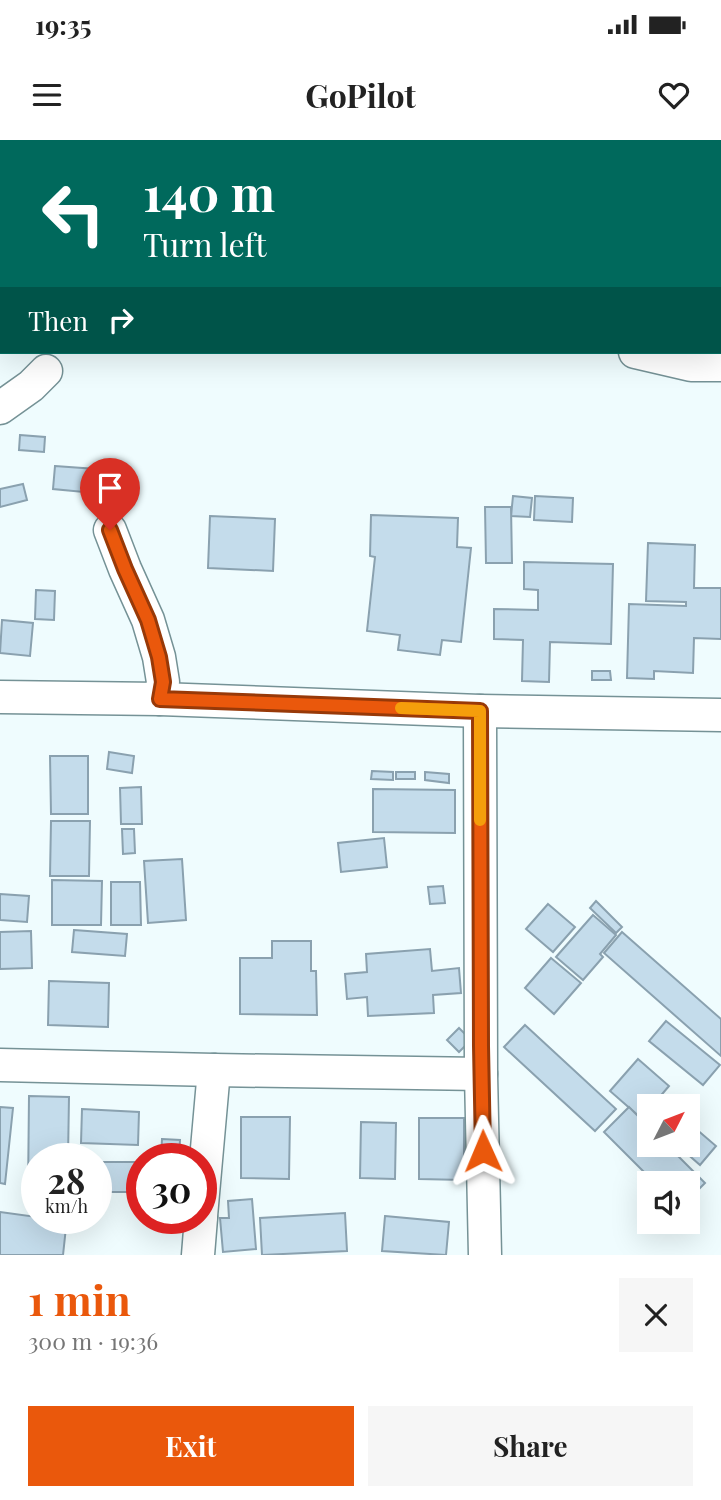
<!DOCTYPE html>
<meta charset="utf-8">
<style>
:root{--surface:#fff;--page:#f6f6f6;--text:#222;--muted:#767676;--accent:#ea580c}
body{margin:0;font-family:"Playfair Display",serif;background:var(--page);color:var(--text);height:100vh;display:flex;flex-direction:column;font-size:26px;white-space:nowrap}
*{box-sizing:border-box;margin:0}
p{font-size:23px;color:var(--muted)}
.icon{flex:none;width:38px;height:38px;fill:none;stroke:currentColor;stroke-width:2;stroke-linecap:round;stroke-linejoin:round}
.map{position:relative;height:1115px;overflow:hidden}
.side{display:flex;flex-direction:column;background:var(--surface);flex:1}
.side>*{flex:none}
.banner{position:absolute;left:0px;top:0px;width:721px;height:214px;box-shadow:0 7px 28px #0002;background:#00695c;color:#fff;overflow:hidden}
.needle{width:46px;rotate:48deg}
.buttons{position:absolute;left:637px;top:954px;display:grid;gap:14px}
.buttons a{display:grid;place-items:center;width:63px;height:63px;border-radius:0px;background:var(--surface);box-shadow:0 7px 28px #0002;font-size:35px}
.speed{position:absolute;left:21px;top:1003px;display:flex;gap:14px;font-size:35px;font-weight:700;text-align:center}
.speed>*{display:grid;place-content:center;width:91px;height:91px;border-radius:50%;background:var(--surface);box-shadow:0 7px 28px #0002;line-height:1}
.speed small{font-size:18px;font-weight:400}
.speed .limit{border:10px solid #d22;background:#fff;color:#111}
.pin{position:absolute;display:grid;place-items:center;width:60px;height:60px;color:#fff;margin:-72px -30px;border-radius:50% 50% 50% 0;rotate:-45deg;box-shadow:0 0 7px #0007}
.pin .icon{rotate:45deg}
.me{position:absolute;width:77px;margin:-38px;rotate:359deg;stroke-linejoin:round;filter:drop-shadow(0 0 5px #0008)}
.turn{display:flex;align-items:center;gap:24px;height:147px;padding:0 28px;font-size:32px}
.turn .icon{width:91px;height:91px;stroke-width:2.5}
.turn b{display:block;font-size:49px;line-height:60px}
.then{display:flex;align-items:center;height:66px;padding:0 28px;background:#0003;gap:14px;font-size:26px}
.round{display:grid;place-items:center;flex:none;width:74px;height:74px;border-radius:0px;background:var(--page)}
.head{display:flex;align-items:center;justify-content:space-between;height:119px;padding:0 28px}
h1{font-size:42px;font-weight:700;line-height:52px;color:var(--accent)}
.action{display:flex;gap:14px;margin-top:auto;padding:14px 28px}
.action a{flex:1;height:80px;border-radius:0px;background:var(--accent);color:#fff;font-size:28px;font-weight:700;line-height:80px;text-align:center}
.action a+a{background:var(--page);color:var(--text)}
.status{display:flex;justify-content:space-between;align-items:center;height:49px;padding:0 35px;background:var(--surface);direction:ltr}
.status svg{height:19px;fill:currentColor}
header{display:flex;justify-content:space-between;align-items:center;height:91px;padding:0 28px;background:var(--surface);font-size:32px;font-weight:700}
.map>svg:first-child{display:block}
</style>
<div class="status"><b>19:35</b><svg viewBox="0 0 49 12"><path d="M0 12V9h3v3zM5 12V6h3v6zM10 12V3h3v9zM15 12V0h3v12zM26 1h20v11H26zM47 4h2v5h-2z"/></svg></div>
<header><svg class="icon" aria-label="menu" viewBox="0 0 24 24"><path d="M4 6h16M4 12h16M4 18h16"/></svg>GoPilot<svg class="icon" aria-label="heart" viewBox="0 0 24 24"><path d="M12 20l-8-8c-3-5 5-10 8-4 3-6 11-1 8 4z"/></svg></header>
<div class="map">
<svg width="721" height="1115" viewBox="0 0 721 1115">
<rect width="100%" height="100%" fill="#effcfe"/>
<g fill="#c4dceb" stroke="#8aa1af" stroke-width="2">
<path d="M20 295 45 297 44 312 19 310Z"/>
<path d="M55 326 96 329 94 353 53 349Z"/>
<path d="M23 344 27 360 0 367V349Z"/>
<path d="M513 356 532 358 530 377 511 376Z"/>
<path d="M535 356 573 358 572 382 534 380Z"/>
<path d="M485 367H511L512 423H486Z"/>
<path d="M371 375 458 378 457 407 471 408 461 502 442 500 440 515 398 510 400 495 367 491 375 417 370 416Z"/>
<path d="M210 376 275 379 273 431 208 428Z"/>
<path d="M648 403 695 405 694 448H721V499L694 498 693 533 654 531V539L627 538 629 464 686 466V462L646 461Z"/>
<path d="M524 422 613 424 611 504 550 502 549 542 522 541 523 500 494 499V469L538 470V450L524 449Z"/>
<path d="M36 450 55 451 54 480 35 479Z"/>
<path d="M2 480 33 483 30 516 0 513Z"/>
<path d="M592 531H610L611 540H592Z"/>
<path d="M109 612 134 616 132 633 107 629Z"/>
<path d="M50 616H88V674H51Z"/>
<path d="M372 631 393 632V640L371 639Z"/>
<rect x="396" y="632" width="19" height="7"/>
<path d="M425 632 449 634V643L425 640Z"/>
<path d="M141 647 142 684H121L120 648Z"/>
<path d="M373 649 455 650V693L373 692Z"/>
<path d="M51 681H90L89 736H50Z"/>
<path d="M122 689H134L135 713 123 714Z"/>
<path d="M384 698 387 727 341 732 338 703Z"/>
<path d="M182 719 186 780 148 783 144 721Z"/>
<path d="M52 740 102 741 101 785H52Z"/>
<path d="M111 742H140L141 785H111Z"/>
<path d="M443 746 445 763 430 764 428 747Z"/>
<path d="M0 754 29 756 27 782 0 780Z"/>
<path d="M596 761 622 787 616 793 590 768Z"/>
<path d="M548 764 575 787 553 812 526 789Z"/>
<path d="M593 775 616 795 600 814 603 817 583 840 556 817Z"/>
<path d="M74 790 127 794 125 816 72 812Z"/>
<path d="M31 791 32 828 0 829V792Z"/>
<path d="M622 792 721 879V916L604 813Z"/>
<path d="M272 801H311V831H316L317 875 240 874V818H272Z"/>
<path d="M430 809 432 831 459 828 461 853 433 855 434 873 368 876 367 857 347 859 345 834 367 832 366 814Z"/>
<path d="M551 818 581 843 554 874 525 848Z"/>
<path d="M49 841 109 843 108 887 48 885Z"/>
<path d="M666 881 720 925 703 945 649 901Z"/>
<path d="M525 885 616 969 595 991 504 907Z"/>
<path d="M459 888 471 900 459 912 447 900Z"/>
<path d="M638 919 669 946 652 966H649V969L641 978 610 951Z"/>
<path d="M29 956 69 957 68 1018H37V1053H28Z"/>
<path d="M0 967 13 968 5 1044 0 1043Z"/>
<path d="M629 967 649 987V1004H666L705 1043 688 1060V1043H655L604 992Z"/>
<path d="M82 969 139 972 138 1005 81 1003Z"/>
<path d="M241 977H290L289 1039 241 1038Z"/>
<path d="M419 978H464V1040L419 1039Z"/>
<path d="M361 982 396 983 395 1039 360 1038Z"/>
<path d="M688 982 716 1006 700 1025 676 1004H688Z"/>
<path d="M162 999 180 1000 179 1018H161Z"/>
<rect x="96" y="1022" width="46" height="30"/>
<path d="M252 1059 256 1109 223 1112 220 1078H229L228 1061Z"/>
<path d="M0 1072 37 1077V1078H67L63 1115H0Z"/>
<path d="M345 1073 347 1111 262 1115 260 1078Z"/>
<path d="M385 1076 449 1082 446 1115 382 1111Z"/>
</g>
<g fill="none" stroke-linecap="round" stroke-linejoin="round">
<defs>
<g id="minor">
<path d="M556 0V2"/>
<path d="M635 212 691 225H721"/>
<path d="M0 268 31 246 46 231"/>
<path d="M110 390 125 429 148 480 159 517 163 542 160 559"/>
<path d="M0 557 160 559 480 571 721 575"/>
<path d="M480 571 481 934 485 1115"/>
<path d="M0 925 214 930 481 934"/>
<path d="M201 1076 214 930"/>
<path d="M198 1115 201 1078"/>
</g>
</defs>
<use href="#minor" stroke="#759296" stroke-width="35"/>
<use href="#minor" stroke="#fff" stroke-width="32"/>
</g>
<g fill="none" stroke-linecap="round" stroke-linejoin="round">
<defs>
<path id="route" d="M110 390 125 429 148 480 159 517 163 542 160 559 480 571 481 906 483 1011"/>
</defs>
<use href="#route" stroke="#983908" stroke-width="18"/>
<use href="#route" stroke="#ea580c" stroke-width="12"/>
<path stroke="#f59e0b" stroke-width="12" d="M401 568 480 571V680"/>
</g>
</svg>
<div class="buttons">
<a><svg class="needle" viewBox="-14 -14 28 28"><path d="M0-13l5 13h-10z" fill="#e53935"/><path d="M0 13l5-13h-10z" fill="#767676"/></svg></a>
<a><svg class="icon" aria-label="sound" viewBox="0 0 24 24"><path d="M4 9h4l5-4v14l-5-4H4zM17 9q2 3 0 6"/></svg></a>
</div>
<div class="speed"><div>28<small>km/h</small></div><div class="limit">30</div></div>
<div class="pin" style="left:110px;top:390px;background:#d93025"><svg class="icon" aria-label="arrive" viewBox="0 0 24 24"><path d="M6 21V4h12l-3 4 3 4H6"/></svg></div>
<svg class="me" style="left:483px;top:1011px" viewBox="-20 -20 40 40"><path d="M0-17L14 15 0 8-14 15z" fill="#ea580c" stroke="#fff" stroke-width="4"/></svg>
<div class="banner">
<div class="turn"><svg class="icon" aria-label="left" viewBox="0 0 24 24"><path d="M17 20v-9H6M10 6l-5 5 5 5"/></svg><div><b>140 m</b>Turn left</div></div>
<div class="then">Then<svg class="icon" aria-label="right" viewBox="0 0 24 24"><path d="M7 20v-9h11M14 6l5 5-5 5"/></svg></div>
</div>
</div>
<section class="side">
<div class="head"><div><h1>1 min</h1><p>300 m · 19:36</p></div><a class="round"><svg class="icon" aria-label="close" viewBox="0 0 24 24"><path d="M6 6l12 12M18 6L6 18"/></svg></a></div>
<div class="action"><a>Exit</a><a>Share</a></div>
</section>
